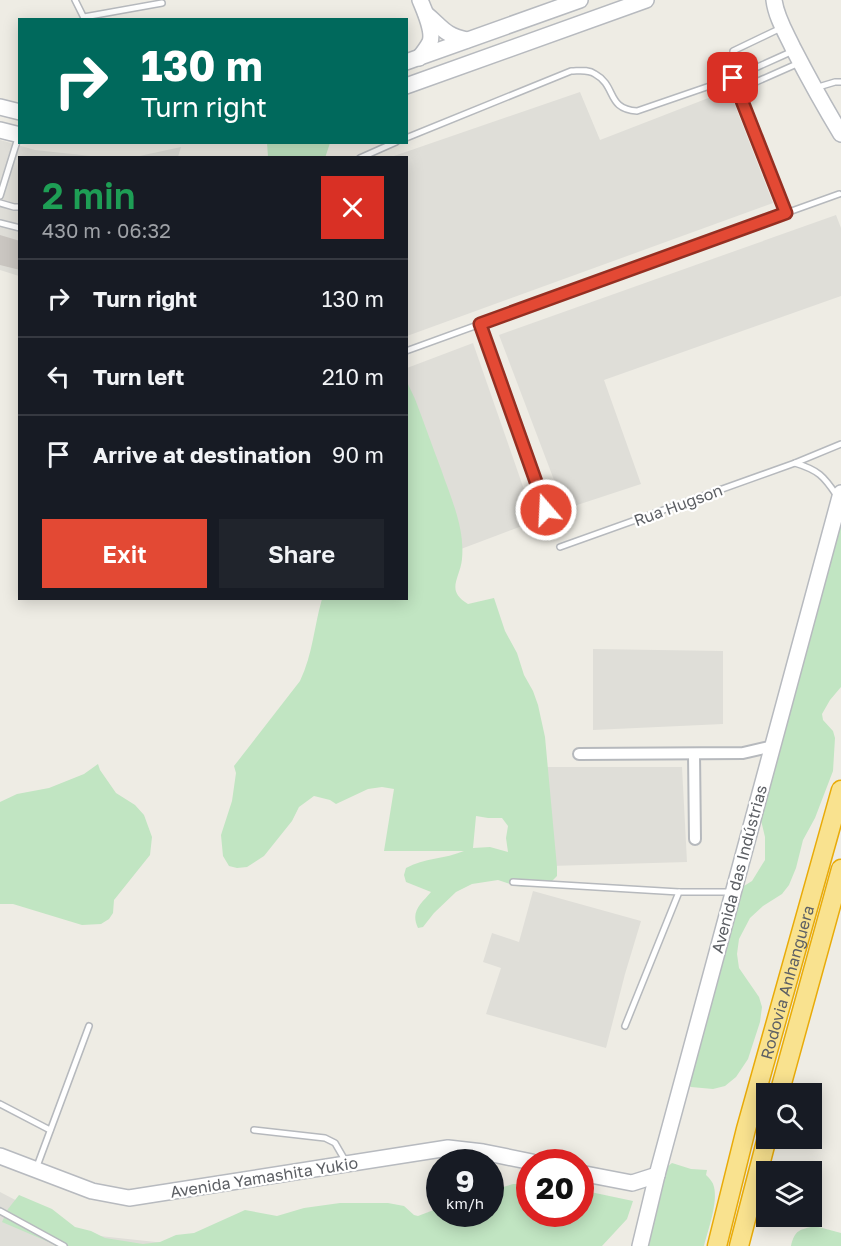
<!DOCTYPE html>
<meta charset="utf-8">
<style>
:root{--surface:#171b24;--page:#20242c;--text:#f1f3f6;--muted:#9ea1a6;--line:#363941;--accent:#e34934}
body{margin:0;font-family:"Golos Text",sans-serif;background:var(--page);color:var(--text);height:100vh;display:flex;flex-direction:column;font-size:22px;white-space:nowrap}
*{box-sizing:border-box;margin:0}
p{font-size:20px;color:var(--muted)}
.icon{flex:none;width:33px;height:33px;fill:none;stroke:currentColor;stroke-width:2;stroke-linecap:round;stroke-linejoin:round}
.map{position:relative;flex:1;overflow:hidden}
.panel{position:absolute;left:18px;top:156px;width:390px;height:444px;display:flex;flex-direction:column;background:var(--surface);border-radius:0px;box-shadow:0 3px 15px #0003}
.panel>*{flex:none}
.top-card{position:absolute;left:18px;top:18px;width:390px;height:126px;border-radius:0px;box-shadow:0 3px 15px #0003;background:#00695c;color:#fff;overflow:hidden}
.controls{position:absolute;left:756px;top:1083px;display:grid;gap:12px}
.controls a{display:grid;place-items:center;width:66px;height:66px;border-radius:0px;background:var(--surface);box-shadow:0 3px 15px #0003;font-size:30px}
.speed{position:absolute;left:426px;top:1149px;display:flex;gap:12px;font-size:30px;font-weight:700;text-align:center}
.speed>*{display:grid;place-content:center;width:78px;height:78px;border-radius:50%;background:var(--surface);box-shadow:0 3px 15px #0003;line-height:1}
.speed small{font-size:15px;font-weight:400}
.speed .limit{border:9px solid #d22;background:#fff;color:#111}
.pin{position:absolute;display:grid;place-items:center;width:51px;height:51px;color:#fff;margin:-26px;border-radius:12px;box-shadow:0 3px 9px #0006}
.me{position:absolute;width:66px;margin:-33px;rotate:341deg;stroke-linejoin:round;filter:drop-shadow(0 0 4px #0008)}
.turn{display:flex;align-items:center;gap:21px;height:126px;padding:0 24px;font-size:27px}
.turn .icon{width:78px;height:78px;stroke-width:2.5}
.turn b{display:block;font-size:42px;line-height:51px}
.round{display:grid;place-items:center;flex:none;width:63px;height:63px;border-radius:0px;background:var(--page)}
.headline{display:flex;align-items:center;justify-content:space-between;height:102px;padding:0 24px}
h1{font-size:36px;font-weight:600;line-height:45px;color:#1e9e55}
.primary-button{display:flex;gap:12px;margin-top:auto;padding:12px 24px}
.primary-button a{flex:1;height:69px;border-radius:0px;background:var(--accent);color:#fff;font-size:24px;font-weight:600;line-height:69px;text-align:center}
.primary-button a+a{background:var(--page);color:var(--text)}
ul{padding:0;list-style:none}
li{display:flex;align-items:center;gap:18px;height:78px;padding:0 24px;border-top:2px solid var(--line)}
li div{flex:1}
li b{display:block;font-size:22px}
li em{font-style:normal}
.map>svg:first-child{display:block}
</style>
<div class="map">
<svg width="841" height="1246" viewBox="0 0 841 1246">
<rect width="100%" height="100%" fill="#eeece4"/>
<g fill="#dfded8">
<path d="M729 90 773 203 407 336 406 158 391 157 580 92 600 140Z"/>
<path d="M0 140 35 150 100 157 20 158 19 276 0 270Z"/>
<path d="M181 147 178 157H135Z"/>
<path d="M836 215 841 228V296L604 380 641 484 565 509 499 335Z"/>
<path d="M473 343 535 521 461 549 407 400V368Z"/>
<path d="M593 649 723 651V724L593 730Z"/>
<path d="M545 767H682L687 862 550 866Z"/>
<path d="M533 891 641 921 625 974 606 1048 486 1014 501 968 483 962 492 933 519 942Z"/>
<path d="M0 1192 81 1234 193 1246H0Z"/>
</g>
<g fill="#c1e5c2" fill-rule="evenodd">
<path d="M267 143V142L330 143 325 158 268 157Z"/>
<path d="M407 382 415 399C424 422 432 446 441 469 451 498 465 528 462 559 460 579 445 590 468 604L494 598 505 631 517 653 524 675 533 691 538 705 545 737 557 867V876L552 881 531 887 516 886 498 880 472 884 456 892 434 913 423 927 418 928C410 911 421 904 431 892L406 882 404 875 406 868C424 858 445 859 464 851H384L394 789 382 787 368 789 336 804 330 800 314 796 299 807 292 821 264 856 247 867 237 868 229 866 223 856 221 835 232 801 236 773 234 766 300 681C313 654 314 626 322 599L406 598ZM476 816 488 818H502L508 826 506 838 508 852 490 847 473 848Z"/>
<path d="M841 518V687L830 700 822 714 823 720 833 731 835 738 833 771 815 818 803 840 796 868 789 885 782 894 763 906 750 918 739 939 737 954 739 968 759 997 762 1007 760 1022 748 1059 736 1077 725 1086 713 1089 691 1087 685 1083 736 891 752 881 765 860V837L758 808Z"/>
<path d="M98 764 100 770 116 793 135 805 144 815 152 837 150 855 114 900 113 913 109 919 101 924 82 925 13 904H0V802L17 794 49 788 84 774Z"/>
<path d="M672 1163 691 1169 707 1170 706 1175C710 1179 713 1182 714 1187 718 1203 708 1230 704 1246H638L667 1167Z"/>
<path d="M513 1184H529L530 1214H580L581 1190 633 1201 627 1219 602 1246H56L51 1243 2 1222 8 1209 19 1195 52 1209 75 1227 91 1231 105 1238 143 1244 160 1242 176 1235 194 1233 245 1210 277 1216 304 1208 340 1203H388L404 1206 414 1215 418 1216 439 1208 440 1214H490L491 1203 493 1190Z"/>
<path d="M815 1226 841 1233V1246H791C795 1229 800 1230 815 1226Z"/>
</g>
<path fill="#cac6c1" d="M0 235 20 241V270L0 265Z"/>
<g fill="none" stroke-linecap="round" stroke-linejoin="round">
<defs>
<g id="lane">
<path d="M75 0 84 18"/>
<path d="M84 17 162 3"/>
<path d="M815 88 835 82H841"/>
<path d="M738 90 799 63"/>
<path d="M406 138 571 71C579 71 588 69 595 74 617 86 606 109 637 111L733 78 793 51"/>
<path d="M360 158 396 142"/>
<path d="M0 196 18 138"/>
<path d="M0 203 14 207H20"/>
<path d="M786 213 839 194"/>
<path d="M0 223 20 228"/>
<path d="M480 324 546 510"/>
<path d="M406 351 786 213 733 78V51L781 28"/>
<path d="M795 463C818 470 824 476 837 496"/>
<path d="M560 547 795 463 841 444"/>
<path d="M513 882 679 892"/>
<path d="M625 1026 679 892H732"/>
<path d="M0 1104 50 1130"/>
<path d="M254 1130 325 1138 335 1143 346 1162"/>
<path d="M36 1169 89 1026"/>
<path d="M0 1211 64 1246"/>
</g>
<g id="street">
<path d="M579 754 743 753 773 746"/>
<path d="M694 754 695 839"/>
</g>
<g id="secondary">
<path d="M774 0C776 17 786 33 793 48 808 77 824 106 841 134"/>
<path d="M426 14C443 28 444 35 467 40"/>
<path d="M419 58C423 53 427 48 430 42 434 31 424 10 420 0"/>
<path d="M406 62 580 0"/>
<path d="M406 86 646 0"/>
<path d="M0 107 20 112"/>
<path d="M0 130 20 135"/>
<path d="M0 1156 92 1191 129 1198 448 1148 483 1152 532 1162"/>
<path d="M580 1173 632 1183 657 1175"/>
<path d="M640 1246 657 1175 841 493"/>
</g>
<g id="highway">
<path d="M779 1094 841 869"/>
<path id="s1" d="M717 1246 746 1129 841 790"/>
<path d="M739 1246 767 1138"/>
</g>
</defs>
<use href="#lane" stroke="#b6b9bd" stroke-width="8"/>
<use href="#street" stroke="#b6b9bd" stroke-width="14"/>
<use href="#secondary" stroke="#b7babf" stroke-width="18"/>
<use href="#highway" stroke="#e9ab08" stroke-width="21"/>
<use href="#lane" stroke="#fff" stroke-width="5"/>
<use href="#street" stroke="#fff" stroke-width="10"/>
<use href="#secondary" stroke="#fff" stroke-width="15"/>
<use href="#highway" stroke="#f9e28f" stroke-width="18"/>
</g>
<g fill="none" stroke-linecap="round" stroke-linejoin="round">
<defs>
<path id="route" d="M546 510 480 324 786 213 733 78"/>
</defs>
<use href="#route" stroke="#942f22" stroke-width="15"/>
<use href="#route" stroke="#e34934" stroke-width="10"/>
</g>
<g text-anchor="middle" stroke-width="4.5" stroke-linejoin="round" paint-order="stroke">
<g font-size="16" fill="#5c5f64" stroke="#fff">
<text transform="translate(678 505) rotate(-20)" y="6">Rua Hugson</text>
<text transform="translate(739 869) rotate(-75)" y="6">Avenida das Indústrias</text>
<text dy="6" stroke="none"><textPath href="#s1" startOffset="273">Rodovia Anhanguera</textPath></text>
<text transform="translate(264 1177) rotate(-9)" y="6">Avenida Yamashita Yukio</text>
</g>
</g>
</svg>
<div class="controls">
<a><svg class="icon" aria-label="search" viewBox="0 0 24 24"><circle cx="10" cy="10" r="6"/><path d="M15 15l6 6"/></svg></a>
<a><svg class="icon" aria-label="layers" viewBox="0 0 24 24"><path d="M12 4l9 5-9 5-9-5zM3 14l9 5 9-5"/></svg></a>
</div>
<div class="speed"><div>9<small>km/h</small></div><div class="limit">20</div></div>
<div class="pin" style="left:733px;top:78px;background:#d93025"><svg class="icon" aria-label="arrive" viewBox="0 0 24 24"><path d="M6 21V4h12l-3 4 3 4H6"/></svg></div>
<svg class="me" style="left:546px;top:510px" viewBox="-20 -20 40 40"><circle r="17" fill="#e34934" stroke="#fff" stroke-width="3"/><path d="M0-11L8 9 0 5-8 9z" fill="#fff"/></svg>
<div class="top-card">
<div class="turn"><svg class="icon" aria-label="right" viewBox="0 0 24 24"><path d="M7 20v-9h11M14 6l5 5-5 5"/></svg><div><b>130 m</b>Turn right</div></div>
</div>
<section class="panel">
<div class="headline"><div><h1>2 min</h1><p>430 m · 06:32</p></div><a class="round" style="background:#d93025;color:#fff"><svg class="icon" aria-label="close" viewBox="0 0 24 24"><path d="M6 6l12 12M18 6L6 18"/></svg></a></div>
<ul>
<li><svg class="icon" aria-label="right" viewBox="0 0 24 24"><path d="M7 20v-9h11M14 6l5 5-5 5"/></svg><div><b>Turn right</b></div><em>130 m</em></li>
<li><svg class="icon" aria-label="left" viewBox="0 0 24 24"><path d="M17 20v-9H6M10 6l-5 5 5 5"/></svg><div><b>Turn left</b></div><em>210 m</em></li>
<li><svg class="icon" aria-label="arrive" viewBox="0 0 24 24"><path d="M6 21V4h12l-3 4 3 4H6"/></svg><div><b>Arrive at destination</b></div><em>90 m</em></li>
</ul>
<div class="primary-button"><a>Exit</a><a>Share</a></div>
</section>
</div>
